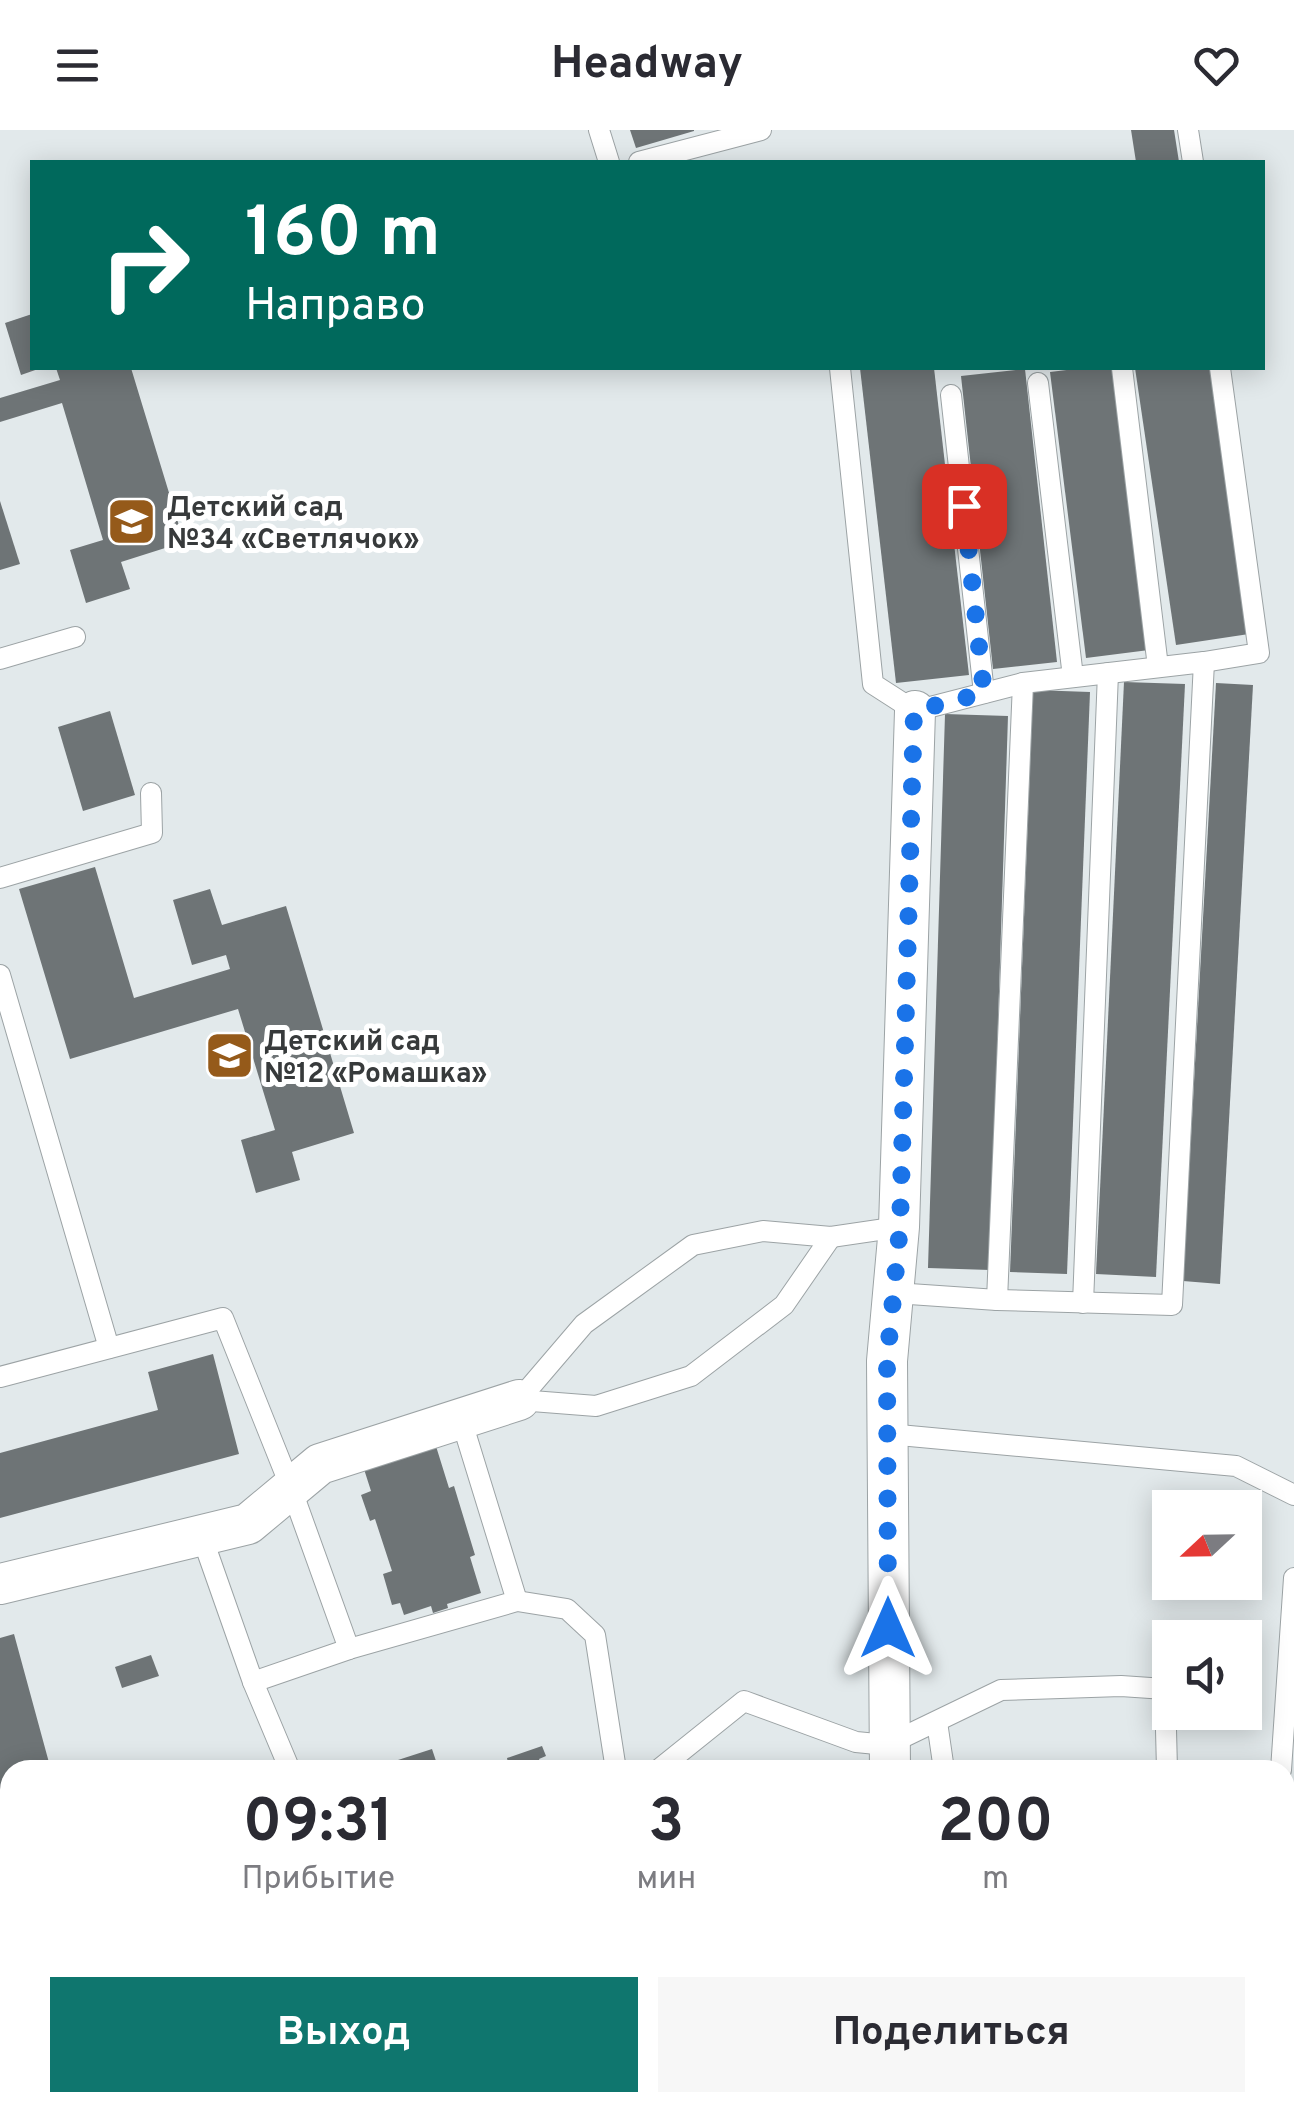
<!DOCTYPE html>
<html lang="ru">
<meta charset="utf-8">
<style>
:root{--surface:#fff;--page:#f7f7f7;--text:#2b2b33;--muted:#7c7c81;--accent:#0f766e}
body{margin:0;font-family:Overpass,sans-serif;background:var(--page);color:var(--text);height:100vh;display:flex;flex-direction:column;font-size:38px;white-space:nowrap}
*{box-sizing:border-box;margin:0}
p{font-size:32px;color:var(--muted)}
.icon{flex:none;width:55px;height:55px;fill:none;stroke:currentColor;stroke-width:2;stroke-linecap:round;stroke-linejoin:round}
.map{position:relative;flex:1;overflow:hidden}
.drawer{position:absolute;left:0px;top:1630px;width:1295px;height:352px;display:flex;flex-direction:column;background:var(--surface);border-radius:30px 30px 0 0;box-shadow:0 5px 25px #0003}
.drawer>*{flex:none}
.guide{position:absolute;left:30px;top:30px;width:1235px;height:210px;border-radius:0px;box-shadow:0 5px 25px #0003;background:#00695c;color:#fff;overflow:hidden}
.needle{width:65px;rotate:248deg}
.buttons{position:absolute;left:1152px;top:1360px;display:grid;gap:20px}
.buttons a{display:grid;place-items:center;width:110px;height:110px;border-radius:0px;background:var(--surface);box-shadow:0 5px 25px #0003;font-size:50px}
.pin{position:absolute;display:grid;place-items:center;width:85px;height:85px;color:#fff;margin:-42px;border-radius:20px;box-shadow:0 5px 15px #0006}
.me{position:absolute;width:110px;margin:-55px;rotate:0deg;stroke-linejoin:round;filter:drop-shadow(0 0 8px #0008)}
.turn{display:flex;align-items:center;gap:35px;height:210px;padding:0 50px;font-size:45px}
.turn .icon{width:130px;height:130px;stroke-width:2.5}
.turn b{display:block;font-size:70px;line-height:85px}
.eta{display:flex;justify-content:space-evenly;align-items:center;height:170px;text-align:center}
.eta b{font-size:60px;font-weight:700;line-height:70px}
.cta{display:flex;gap:20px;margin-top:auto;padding:20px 50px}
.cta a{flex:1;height:115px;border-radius:0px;background:var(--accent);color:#fff;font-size:40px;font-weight:700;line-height:115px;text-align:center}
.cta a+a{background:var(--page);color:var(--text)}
header{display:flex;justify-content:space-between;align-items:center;height:130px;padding:0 50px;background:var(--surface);font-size:45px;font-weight:700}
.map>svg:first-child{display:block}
</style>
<header><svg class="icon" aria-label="menu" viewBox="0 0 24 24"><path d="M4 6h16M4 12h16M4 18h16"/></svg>Headway<svg class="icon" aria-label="heart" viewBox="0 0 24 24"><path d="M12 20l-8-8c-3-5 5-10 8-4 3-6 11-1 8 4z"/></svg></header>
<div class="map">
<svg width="1294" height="1981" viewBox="0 0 1294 1981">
<rect width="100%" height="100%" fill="#e2e9eb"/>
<path fill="#deaa7b" d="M1285 1879 1294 1880V1981H1261V1973L1285 1972Z"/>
<g fill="#6e7476">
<path d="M630 0H694V1L636 18Z"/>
<path d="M1131 0H1174L1179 32H1136Z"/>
<path d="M32 184V238H41L21 245 5 193Z"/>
<path d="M56 238H131L184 412 121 432 130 459 86 473 70 420 103 410 62 273 0 292V268L60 250Z"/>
<path d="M860 238H934L969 545 896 553Z"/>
<path d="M1083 238H1113L1149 520 1086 528 1050 242Z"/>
<path d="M1135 238H1210L1249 504 1176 515Z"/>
<path d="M1025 239 1057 532 993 539 961 246Z"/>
<path d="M0 371 20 434 0 440Z"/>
<path d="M1124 552 1185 554 1156 1147 1096 1144Z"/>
<path d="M1216 553 1253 555 1220 1154 1183 1151Z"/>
<path d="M1033 560 1090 562 1067 1144 1010 1142Z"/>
<path d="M110 581 135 665 83 681 58 597Z"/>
<path d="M945 584 1008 586 990 1140 928 1138Z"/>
<path d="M95 737 134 868 230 839 226 825 192 835 173 770 210 759 222 795 286 776 354 1003 292 1022 300 1050 256 1063 241 1010 275 1000 238 879 70 929 19 759Z"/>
<path d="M213 1224 239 1324 0 1388V1323L158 1280 148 1242Z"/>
<path d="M435 1313 449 1358 454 1356 475 1425 470 1427 481 1463 447 1474 448 1478 433 1483 431 1476 404 1485 400 1473 392 1475 383 1444 392 1441 375 1389 370 1391 361 1365 371 1361 363 1336Z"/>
<path d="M14 1504 51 1640H10V1689L0 1692V1508Z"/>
<path d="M151 1525 159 1546 122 1558 115 1537Z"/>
<path d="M542 1616 546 1626 539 1629 543 1640H504L503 1635 508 1633 507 1628Z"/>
<path d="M432 1619 439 1640H401L398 1630Z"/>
<path d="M10 1767V1901L0 1904V1770Z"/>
<path d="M17 1972H218L220 1981H8L6 1975Z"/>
<path d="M450 1972H528L531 1981H452Z"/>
</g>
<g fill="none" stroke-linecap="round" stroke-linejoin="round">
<defs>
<g id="lane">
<path d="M599 0 609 32"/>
<path d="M1188 0 1193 32"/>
<path d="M639 32 761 0"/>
<path d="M840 238 873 554 915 581 1023 553 1204 532 1172 1175 997 1170 895 1163"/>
<path d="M1122 238 1158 537"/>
<path d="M1038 253 1073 547"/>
<path d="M951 265 984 563"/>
<path d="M0 529 75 507"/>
<path d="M1204 532 1259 523 1220 238"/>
<path d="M0 748 152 703 151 663"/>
<path d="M0 845 109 1218"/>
<path d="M997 1170 1023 553"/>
<path d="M1083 1173 1108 543"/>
<path d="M0 1247 223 1188 291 1358 349 1519 253 1552"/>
<path d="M519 1270 584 1194 693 1115 763 1101 831 1107 899 1097"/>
<path d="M519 1270 596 1276 691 1246 784 1175 831 1107"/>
<path d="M888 1304 1236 1336 1294 1365"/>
<path d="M202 1407 253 1552 290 1640"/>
<path d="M517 1471 567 1479 595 1505 616 1640"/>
<path d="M349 1519 517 1471 461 1289"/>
<path d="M937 1592 944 1640"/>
<path d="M658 1640 744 1571 856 1612 887 1615 1001 1560 1121 1556 1165 1559 1167 1640"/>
<path d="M1281 1640 1294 1448"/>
<path d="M1285 1725 1294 1726"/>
<path d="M0 1749 10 1746"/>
<path d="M387 1972 390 1981"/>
<path d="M626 1972 629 1981"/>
<path d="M1036 1972 1183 1978V1981"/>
</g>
<g id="street">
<path d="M0 1454 248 1394 320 1334 519 1270"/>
<path d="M890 1640 887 1231 899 1097 915 581"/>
<path d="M924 1972 925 1981"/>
</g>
</defs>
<use href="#lane" stroke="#9ca3a5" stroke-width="22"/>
<use href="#street" stroke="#9ca3a5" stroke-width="42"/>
<path stroke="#a5aaac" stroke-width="6" stroke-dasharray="2.5 8" stroke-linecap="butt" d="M732 1972 762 1981"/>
<use href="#lane" stroke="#fff" stroke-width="20"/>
<use href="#street" stroke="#fff" stroke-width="40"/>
</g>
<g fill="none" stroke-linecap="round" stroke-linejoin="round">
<path stroke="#1a73e8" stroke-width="18" stroke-dasharray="0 32.4" d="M888 1498 887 1231 900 1097 914 581 984 563 964 376"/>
</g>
<defs>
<symbol id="school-square" viewBox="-11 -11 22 22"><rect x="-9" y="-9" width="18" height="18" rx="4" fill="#955a1a" stroke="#fff"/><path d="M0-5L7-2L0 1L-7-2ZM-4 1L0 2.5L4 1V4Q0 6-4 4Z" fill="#fff"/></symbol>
</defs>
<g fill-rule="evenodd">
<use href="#school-square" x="104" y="364" width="55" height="55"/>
<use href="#school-square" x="202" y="898" width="55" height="55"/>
</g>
<g text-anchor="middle" stroke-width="10" stroke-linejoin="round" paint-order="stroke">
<g font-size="28" font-weight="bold" fill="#373a3b" stroke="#fff" text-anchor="start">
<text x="167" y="386">Детский сад<tspan x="167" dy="32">№34 «Светлячок»</tspan></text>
<text x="264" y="920">Детский сад<tspan x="264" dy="32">№12 «Ромашка»</tspan></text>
</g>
</g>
</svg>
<div class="buttons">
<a><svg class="needle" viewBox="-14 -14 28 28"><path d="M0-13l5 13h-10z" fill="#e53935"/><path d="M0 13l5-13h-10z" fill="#7c7c81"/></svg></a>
<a><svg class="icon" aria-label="sound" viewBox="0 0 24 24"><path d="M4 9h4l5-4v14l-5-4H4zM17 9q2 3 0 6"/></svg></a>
</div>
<div class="pin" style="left:964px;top:376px;background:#d93025"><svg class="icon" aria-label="arrive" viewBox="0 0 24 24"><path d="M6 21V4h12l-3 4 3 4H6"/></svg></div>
<svg class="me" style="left:888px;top:1498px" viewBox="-20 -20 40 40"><path d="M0-17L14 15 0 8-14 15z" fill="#1a73e8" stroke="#fff" stroke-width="4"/></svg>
<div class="guide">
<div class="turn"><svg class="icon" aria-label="right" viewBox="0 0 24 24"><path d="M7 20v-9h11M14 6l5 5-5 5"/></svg><div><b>160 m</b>Направо</div></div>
</div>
<section class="drawer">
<div class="eta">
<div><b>09:31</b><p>Прибытие</p></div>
<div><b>3</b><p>мин</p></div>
<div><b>200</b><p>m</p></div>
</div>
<div class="cta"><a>Выход</a><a>Поделиться</a></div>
</section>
</div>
